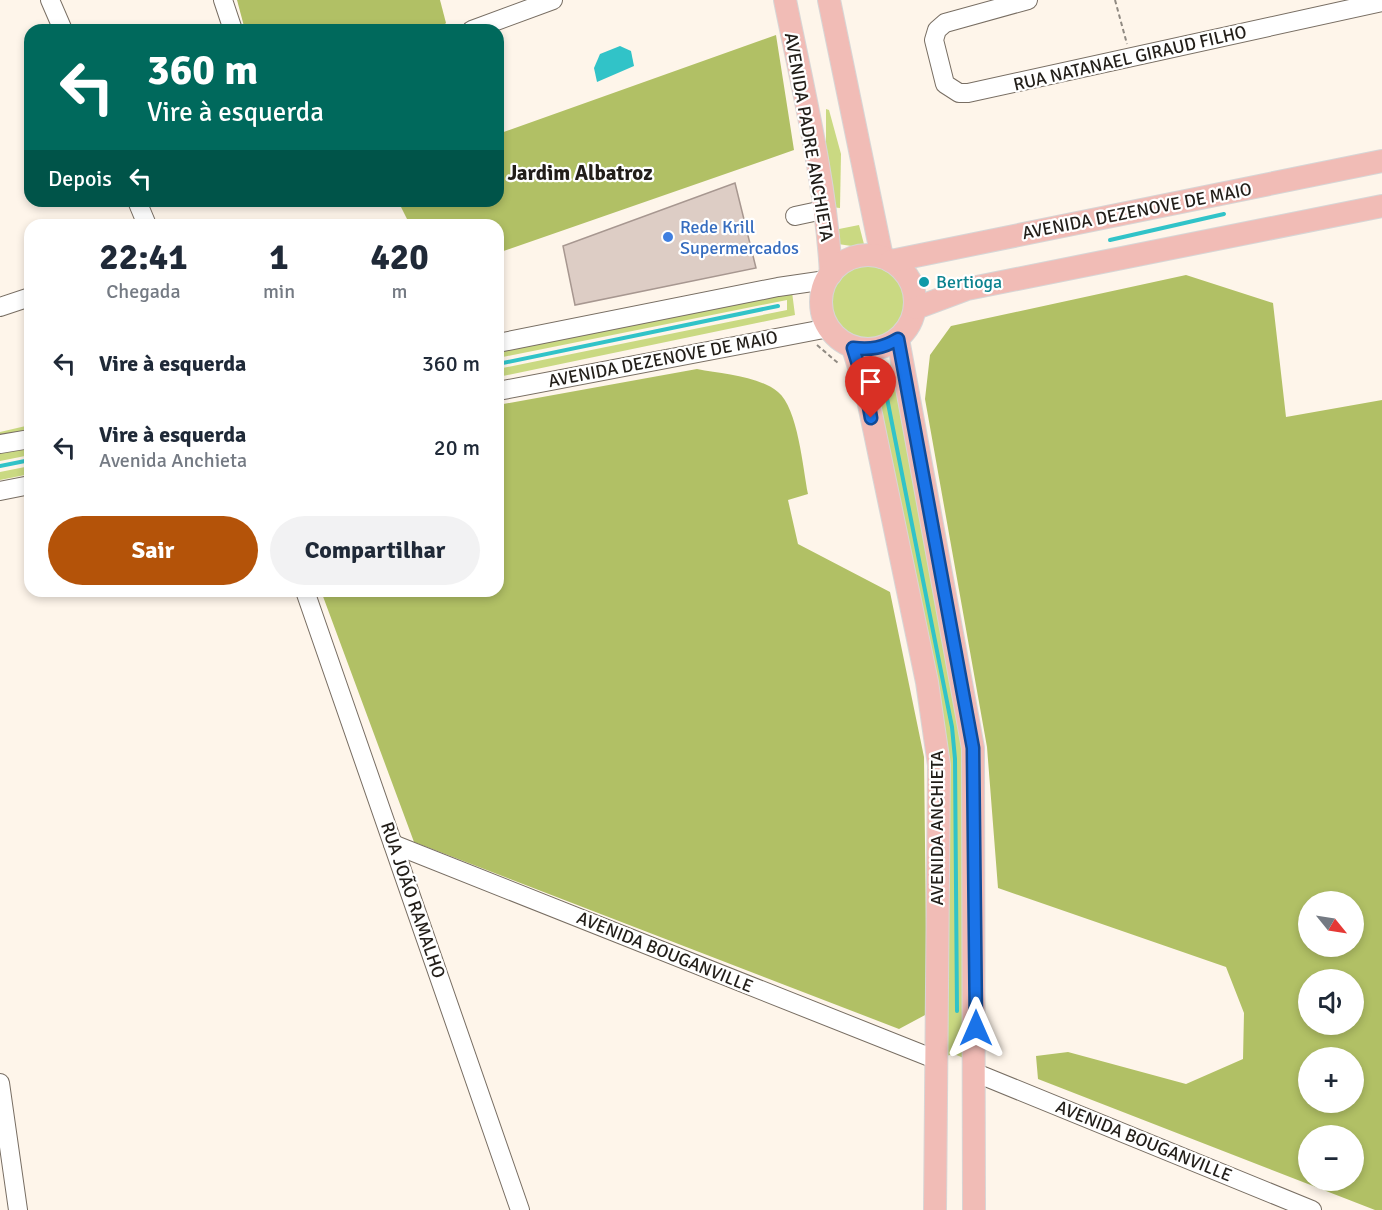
<!DOCTYPE html>
<html lang="pt">
<meta charset="utf-8">
<style>
:root{--surface:#fff;--page:#f2f2f3;--text:#1f2937;--muted:#747a83;--accent:#b45309}
body{margin:0;font-family:Signika,sans-serif;background:var(--page);color:var(--text);height:100vh;display:flex;flex-direction:column;font-size:22px;white-space:nowrap}
*{box-sizing:border-box;margin:0}
p{font-size:20px;color:var(--muted)}
.icon{flex:none;width:33px;height:33px;fill:none;stroke:currentColor;stroke-width:2;stroke-linecap:round;stroke-linejoin:round}
.map{position:relative;flex:1;overflow:hidden}
.drawer{position:absolute;left:24px;top:219px;width:480px;height:378px;display:flex;flex-direction:column;background:var(--surface);border-radius:18px;box-shadow:0 3px 9px #0003}
.drawer>*{flex:none}
.banner{position:absolute;left:24px;top:24px;width:480px;height:183px;border-radius:18px;box-shadow:0 3px 9px #0003;background:#00695c;color:#fff;overflow:hidden}
.needle{width:39px;rotate:120deg}
.fabs{position:absolute;left:1298px;top:891px;display:grid;gap:12px}
.fabs a{display:grid;place-items:center;width:66px;height:66px;border-radius:50%;background:var(--surface);box-shadow:0 3px 9px #0003;font-size:30px}
.pin{position:absolute;display:grid;place-items:center;width:51px;height:51px;color:#fff;margin:-62px -26px;border-radius:50% 50% 50% 0;rotate:-45deg;box-shadow:0 0 6px #0007}
.pin .icon{rotate:45deg}
.me{position:absolute;width:66px;margin:-33px;rotate:0deg;stroke-linejoin:round;filter:drop-shadow(0 0 4px #0008)}
.turn{display:flex;align-items:center;gap:21px;height:126px;padding:0 24px;font-size:27px}
.turn .icon{width:78px;height:78px;stroke-width:2.5}
.turn b{display:block;font-size:42px;line-height:51px}
.then{display:flex;align-items:center;height:57px;padding:0 24px;background:#0003;gap:12px;font-size:22px}
.eta{display:flex;justify-content:space-evenly;align-items:center;height:102px;text-align:center}
.eta b{font-size:36px;font-weight:700;line-height:42px}
.button{display:flex;gap:12px;margin-top:auto;padding:12px 24px}
.button a{flex:1;height:69px;border-radius:36px;background:var(--accent);color:#fff;font-size:24px;font-weight:700;line-height:69px;text-align:center}
.button a+a{background:var(--page);color:var(--text)}
ul{padding:0;list-style:none}
li{display:flex;align-items:center;gap:18px;height:84px;padding:0 24px}
li div{flex:1}
li b{display:block;font-size:22px}
li em{font-style:normal}
.map>svg:first-child{display:block}
</style>
<div class="map">
<svg width="1382" height="1210" viewBox="0 0 1382 1210">
<rect width="100%" height="100%" fill="#fef5ea"/>
<g fill="#cad982">
<path d="M826 109 829 110 841 154 840 208 830 207 826 177Z"/>
<path d="M859 225 865 248 838 244 834 230Z"/>
<circle cx="868" cy="305" r="39"/>
<path d="M792 292 795 315 498 377V369L787 310V300L498 358V352Z"/>
<path d="M893 364 964 731 966 1059 954 1054 946 1056 947 795 871 369Z"/>
<path d="M30 425V455L0 461V432Z"/>
<path d="M30 466V474L0 480V472Z"/>
</g>
<g fill="#b1c065" fill-rule="evenodd">
<path d="M237 0H440L446 23 439 30H245Z"/>
<path d="M776 35 794 150 498 253V225H410L398 201H498V134Z"/>
<path d="M1186 275 1273 303 1286 417 1382 400V1210H1375L1038 1079 1036 1056 1068 1052 1186 1084 1243 1059 1244 1013 1226 967 998 888 987 747 925 399 930 355 951 326ZM1308 902H1353V946H1308ZM1308 980H1353V1024H1308ZM1308 1058H1353V1102H1308ZM1308 1136H1353V1180H1308Z"/>
<path d="M697 369C722 374 759 376 778 392 798 408 803 469 808 494L788 500 798 544 890 592 924 757 927 1014 899 1029 414 842 321 591H498V405Z"/>
</g>
<path fill="#31c3c8" d="M620 46 631 51 634 66 597 82 594 68 600 54Z"/>
<g fill="none" stroke-linecap="round" stroke-linejoin="round">
<g stroke="#31c3c8" stroke-width="4">
<path d="M1110 240 1224 214"/>
<path d="M498 364 778 306"/>
<path d="M885 388 952 727 955 759 957 1011"/>
<path d="M0 466 30 460"/>
</g>
</g>
<path fill="#ddcdc5" stroke="#a79790" stroke-width="1.5" d="M735 183 756 268 575 305 563 246Z"/>
<g fill="none" stroke-linecap="round" stroke-linejoin="round">
<defs>
<g id="minor">
<path d="M50 0 63 30"/>
<path d="M223 0 233 30"/>
<path d="M1028 0 945 23 937 30 934 40 945 84 959 93H968L1382 2"/>
<path d="M472 30 553 0"/>
<path d="M137 201 147 225"/>
<path d="M795 216 823 210"/>
<path d="M0 307 30 297"/>
<path d="M498 343 778 287 826 280"/>
<path d="M498 391 829 328"/>
<path d="M0 444 30 439"/>
<path d="M0 491 30 485"/>
<path d="M305 591 520 1210"/>
<path d="M393 844 937 1060"/>
<path d="M976 1073 1312 1210"/>
<path d="M0 1083 18 1210"/>
</g>
<g id="major">
<path d="M785 0C803 89 826 183 831 274"/>
<path d="M829 0 882 257"/>
<circle cx="868" cy="302" r="47"/>
<path d="M891 261 1382 161"/>
<path d="M916 308 967 289 1382 206"/>
<path d="M898 339 973 748 974 1210"/>
<path d="M853 348 866 390 927 682 939 765 935 1210"/>
</g>
</defs>
<use href="#minor" stroke="#786e63" stroke-width="20"/>
<use href="#major" stroke="#d7d6d6" stroke-width="24"/>
<g stroke="#908a82" stroke-width="2" stroke-dasharray="4.5 3" stroke-linecap="butt">
<path d="M1115 0 1127 44"/>
<path d="M817 345 838 363"/>
</g>
<use href="#minor" stroke="#fff" stroke-width="18"/>
<use href="#major" stroke="#f1bcb6" stroke-width="22"/>
</g>
<g fill="none" stroke-linecap="round" stroke-linejoin="round">
<defs>
<path id="route" d="M871 418 866 390 853 348C871 350 883 348 898 339L973 748 976 1028"/>
</defs>
<use href="#route" stroke="#114b97" stroke-width="15"/>
<use href="#route" stroke="#1a73e8" stroke-width="10"/>
</g>
<circle fill="#3f7fe0" stroke="#fff" stroke-width="2" cx="668" cy="237" r="6"/>
<circle fill="#0f9aa8" stroke="#fff" stroke-width="2" cx="924" cy="282" r="6"/>
<g text-anchor="middle" stroke-width="4.5" stroke-linejoin="round" paint-order="stroke">
<g font-size="18" fill="#221e19" stroke="#fff">
<text transform="translate(1130 58) rotate(-13)" y="6">RUA NATANAEL GIRAUD FILHO</text>
<text transform="translate(809 137) rotate(80)" y="6">AVENIDA PADRE ANCHIETA</text>
<text transform="translate(1137 211) rotate(-11)" y="6">AVENIDA DEZENOVE DE MAIO</text>
<text transform="translate(663 359) rotate(-11)" y="6">AVENIDA DEZENOVE DE MAIO</text>
<text transform="translate(937 828) rotate(-90)" y="6">AVENIDA ANCHIETA</text>
<text transform="translate(413 900) rotate(71)" y="6">RUA JOÃO RAMALHO</text>
<text transform="translate(665 952) rotate(22)" y="6">AVENIDA BOUGANVILLE</text>
<text transform="translate(1144 1141) rotate(22)" y="6">AVENIDA BOUGANVILLE</text>
</g>
<g font-size="18" fill="#366cbe" stroke="#fff" text-anchor="start">
<text x="680" y="233">Rede Krill<tspan x="680" dy="21">Supermercados</tspan></text>
</g>
<g font-size="18" fill="#0d838f" stroke="#fff" text-anchor="start">
<text x="936" y="288">Bertioga</text>
</g>
<g font-size="21" font-weight="bold" fill="#221e19" stroke="#fff">
<text x="580" y="180">Jardim Albatroz</text>
</g>
</g>
</svg>
<div class="fabs">
<a><svg class="needle" viewBox="-14 -14 28 28"><path d="M0-13l5 13h-10z" fill="#e53935"/><path d="M0 13l5-13h-10z" fill="#747a83"/></svg></a>
<a><svg class="icon" aria-label="sound" viewBox="0 0 24 24"><path d="M4 9h4l5-4v14l-5-4H4zM17 9q2 3 0 6"/></svg></a>
<a>+</a>
<a>−</a>
</div>
<div class="pin" style="left:871px;top:418px;background:#d93025"><svg class="icon" aria-label="arrive" viewBox="0 0 24 24"><path d="M6 21V4h12l-3 4 3 4H6"/></svg></div>
<svg class="me" style="left:976px;top:1028px" viewBox="-20 -20 40 40"><path d="M0-17L14 15 0 8-14 15z" fill="#1a73e8" stroke="#fff" stroke-width="4"/></svg>
<div class="banner">
<div class="turn"><svg class="icon" aria-label="left" viewBox="0 0 24 24"><path d="M17 20v-9H6M10 6l-5 5 5 5"/></svg><div><b>360 m</b>Vire à esquerda</div></div>
<div class="then">Depois<svg class="icon" aria-label="left" viewBox="0 0 24 24"><path d="M17 20v-9H6M10 6l-5 5 5 5"/></svg></div>
</div>
<section class="drawer">
<div class="eta">
<div><b>22:41</b><p>Chegada</p></div>
<div><b>1</b><p>min</p></div>
<div><b>420</b><p>m</p></div>
</div>
<ul>
<li><svg class="icon" aria-label="left" viewBox="0 0 24 24"><path d="M17 20v-9H6M10 6l-5 5 5 5"/></svg><div><b>Vire à esquerda</b></div><em>360 m</em></li>
<li><svg class="icon" aria-label="left" viewBox="0 0 24 24"><path d="M17 20v-9H6M10 6l-5 5 5 5"/></svg><div><b>Vire à esquerda</b><p>Avenida Anchieta</p></div><em>20 m</em></li>
</ul>
<div class="button"><a>Sair</a><a>Compartilhar</a></div>
</section>
</div>
